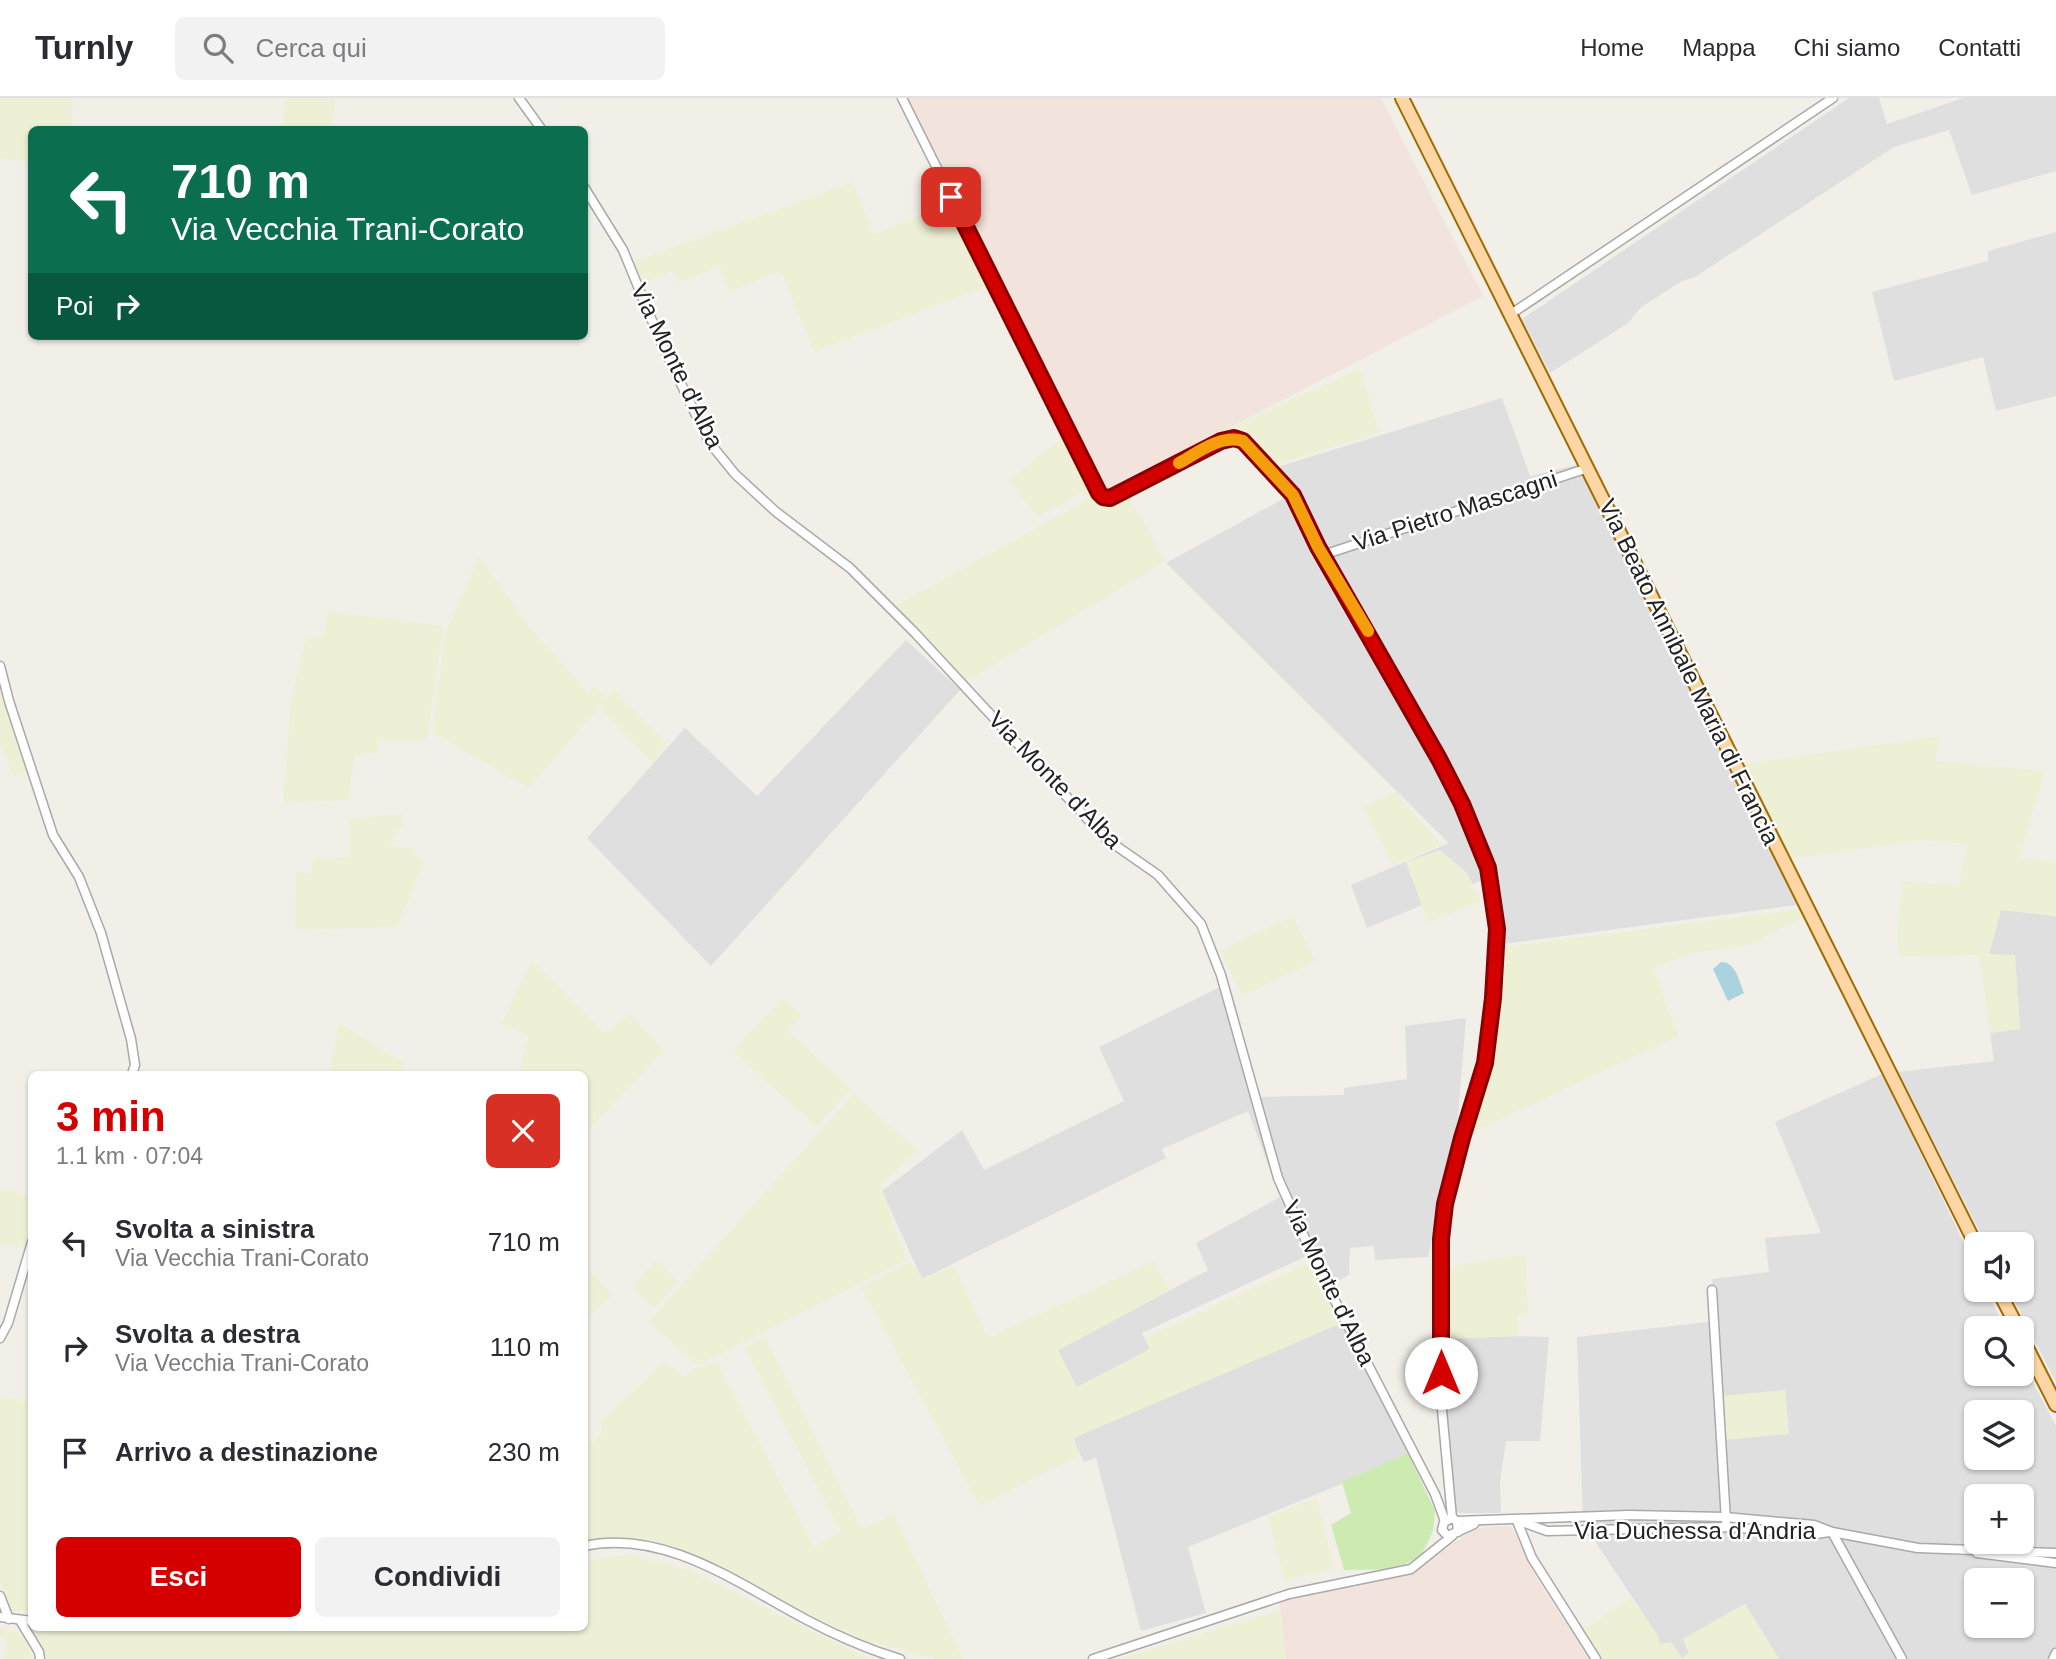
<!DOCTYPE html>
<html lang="it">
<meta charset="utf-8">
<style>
:root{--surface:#fff;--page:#f2f2f3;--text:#2b2b33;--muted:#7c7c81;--line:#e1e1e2;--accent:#d40000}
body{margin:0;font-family:Helvetica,sans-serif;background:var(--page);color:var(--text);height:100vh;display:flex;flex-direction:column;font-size:26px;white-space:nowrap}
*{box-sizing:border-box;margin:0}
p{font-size:23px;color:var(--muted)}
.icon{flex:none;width:38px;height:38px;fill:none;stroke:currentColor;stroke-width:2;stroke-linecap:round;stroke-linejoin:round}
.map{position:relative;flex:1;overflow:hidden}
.drawer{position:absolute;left:28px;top:973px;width:560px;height:560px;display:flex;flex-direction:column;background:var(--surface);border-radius:10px;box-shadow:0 2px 5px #0004}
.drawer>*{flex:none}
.banner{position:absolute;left:28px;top:28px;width:560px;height:214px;border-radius:10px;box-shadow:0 2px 5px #0004;background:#0b6e4f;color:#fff;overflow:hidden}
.fabs{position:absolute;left:1964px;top:1134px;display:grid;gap:14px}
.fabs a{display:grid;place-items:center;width:70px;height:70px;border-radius:10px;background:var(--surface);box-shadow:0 2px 5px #0004;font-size:35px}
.pin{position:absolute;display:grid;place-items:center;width:60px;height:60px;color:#fff;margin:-30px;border-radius:14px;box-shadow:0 4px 10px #0006}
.me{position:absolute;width:77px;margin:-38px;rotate:0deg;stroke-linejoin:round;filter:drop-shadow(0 0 5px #0008)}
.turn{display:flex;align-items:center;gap:24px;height:147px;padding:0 28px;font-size:32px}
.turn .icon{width:91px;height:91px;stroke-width:2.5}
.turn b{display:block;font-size:49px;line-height:60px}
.then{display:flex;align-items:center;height:66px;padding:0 28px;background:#0003;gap:14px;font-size:26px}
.round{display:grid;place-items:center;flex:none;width:74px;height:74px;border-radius:10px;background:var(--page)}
.overview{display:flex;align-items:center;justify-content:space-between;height:119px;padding:0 28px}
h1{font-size:42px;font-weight:700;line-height:52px;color:var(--accent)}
.button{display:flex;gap:14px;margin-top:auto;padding:14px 28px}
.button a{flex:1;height:80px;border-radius:10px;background:var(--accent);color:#fff;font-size:28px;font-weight:700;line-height:80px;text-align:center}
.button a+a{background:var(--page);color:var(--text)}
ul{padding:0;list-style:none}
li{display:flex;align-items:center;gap:21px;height:105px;padding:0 28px}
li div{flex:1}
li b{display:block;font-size:26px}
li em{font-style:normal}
header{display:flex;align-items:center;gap:42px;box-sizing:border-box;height:98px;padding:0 35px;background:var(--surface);border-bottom:2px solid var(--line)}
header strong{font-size:33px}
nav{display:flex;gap:38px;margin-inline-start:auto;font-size:24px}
.search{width:490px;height:63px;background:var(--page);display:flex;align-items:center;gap:18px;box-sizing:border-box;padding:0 24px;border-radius:10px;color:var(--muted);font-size:26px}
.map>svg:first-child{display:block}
</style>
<header>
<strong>Turnly</strong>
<div class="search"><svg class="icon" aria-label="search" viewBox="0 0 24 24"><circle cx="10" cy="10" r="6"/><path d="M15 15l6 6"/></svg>Cerca qui</div>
<nav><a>Home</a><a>Mappa</a><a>Chi siamo</a><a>Contatti</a></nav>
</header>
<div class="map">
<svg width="2056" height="1561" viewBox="0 0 2056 1561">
<rect width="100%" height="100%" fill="#f2efe9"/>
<g fill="#e0dfdf" fill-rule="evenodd">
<path d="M1849 0H1879L1887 26 1963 0H2056V73L1972 97 1949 32 1894 49 1695 179 1682 183 1640 210 1628 225 1550 275 1522 221Z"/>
<path d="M2056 134V298L1996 313 1983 259 1894 283 1872 194 1988 163V153Z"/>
<path d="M1502 300 1530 378 1580 366 1797 807 1504 846 1492 778 1367 830 1351 787 1449 745 1166 465 1288 398 1274 370Z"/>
<path d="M906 542 960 592 711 868 587 740 685 630 757 698Z"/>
<path d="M2001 812 2056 818V1284L2009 1192H2021V1146H1986L1898 974 1994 963 1990 935 2020 930 1989 857Z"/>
<path d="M1220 889 1259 999 1344 997V990L1407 981 1405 928 1466 920 1458 1018 1428 1159 1375 1162 1374 1148 1350 1150 1349 1177 1332 1186 1313 1155 1142 1235 1150 1251 1329 1208 1363 1265 1408 1355 1361 1378 1188 1449 1206 1515 1141 1533 1096 1360 1084 1364 1053 1300V1255L1208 1172 1196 1145 1280 1099 1248 1013 1162 1051 1166 1060 922 1181 882 1093 962 1032 984 1072 1124 1003 1099 949Z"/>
<path d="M1882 976 1976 1170V1192H1986L2005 1230H1976V1276H2021V1262L2056 1328V1561H1779L1745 1506 1683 1541 1689 1555 1682 1560 1660 1546 1658 1538 1583 1425 1577 1239 1715 1223 1712 1181 1769 1174 1765 1140 1821 1135 1775 1024ZM1976 1314H2021V1360H1976ZM1976 1398H2021V1444H1976ZM1976 1482H2021V1528H1976Z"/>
<path d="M1518 1238 1549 1239 1540 1343H1506L1500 1384 1501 1415H1458L1453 1405 1442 1241Z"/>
</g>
<g fill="#f3e3dd">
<path d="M906 0H1381L1483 198 1104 395Z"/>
<path d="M1511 1428 1539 1484 1590 1561H1286L1279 1504 1412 1475 1475 1430Z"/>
</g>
<g fill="#eef0d5">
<path d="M0 0H73L71 31 32 32 31 64 0 61Z"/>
<path d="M285 0H336L331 31H283Z"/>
<path d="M853 84 873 136 952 106 992 186 814 254 781 173 730 194 720 169 679 184 674 173 638 187 629 165Z"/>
<path d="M1360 270 1379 335 1269 369 1236 327Z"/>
<path d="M1067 336 1099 400 1126 394 1166 463 964 585 895 508 1087 402 1083 394 1037 419 1009 382Z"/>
<path d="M479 458 528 527 588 595 595 588 606 600 614 592 668 647 652 665 600 609 528 690 432 634 445 536Z"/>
<path d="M328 513 443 528 427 642H378L379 654 355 658 348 702 283 705 291 602 306 541 323 537Z"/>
<path d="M0 564 32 672 13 678 0 644Z"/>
<path d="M1940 638 1935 663 2045 673 2019 760 2056 764V818L2001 812 1989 856 2015 857 2020 931 1990 935 1979 857 1900 859 1897 840 1903 783 1958 787 1968 746 1920 742 1789 761 1740 667Z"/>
<path d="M1396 694 1441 747 1393 767 1363 710Z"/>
<path d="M402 716V729L393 737 391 749 411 750 423 766 397 829 295 832 296 774 311 775 314 760 350 759 349 721Z"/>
<path d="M1440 752 1468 776 1481 804 1428 824 1406 764Z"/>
<path d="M1801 811 1805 818 1752 846 1692 855 1653 870 1678 938 1465 1038 1484 962 1497 850Z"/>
<path d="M1293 818 1315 863 1242 898 1220 853Z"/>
<path d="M532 862 604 935 630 916 664 952 585 1036 584 976H518L529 938 501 926Z"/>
<path d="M782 901 802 918 788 933 851 991 817 1029 733 953Z"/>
<path d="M339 925 403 964 402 976H329Z"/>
<path d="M854 996 918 1053 880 1086 907 1162 698 1267 648 1224Z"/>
<path d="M0 1090 31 1099V1133L24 1151 0 1145Z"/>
<path d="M1526 1157 1528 1216 1518 1217V1238L1442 1241V1183L1459 1166Z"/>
<path d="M657 1162 679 1184 654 1210 632 1188Z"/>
<path d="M1154 1163 1170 1192 1058 1252 1077 1289 1150 1251 1144 1240 1308 1165 1344 1224 1074 1340 1079 1357 980 1408 861 1189 911 1164 923 1181 954 1167 988 1240Z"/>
<path d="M584 1166 612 1197 585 1222H584Z"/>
<path d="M765 1238 862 1431 894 1416 963 1561H935L858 1541 675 1449 629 1440 588 1442 584 1427V1348L600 1340 603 1322 665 1263 685 1279 694 1270 717 1264 814 1449 841 1434 744 1249Z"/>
<path d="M1785 1292 1789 1336 1725 1342 1720 1298Z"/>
<path d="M0 1298 31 1305V1512L10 1514 0 1483Z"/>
<path d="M1317 1399 1334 1471 1285 1483 1268 1419Z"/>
<path d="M628 1456 686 1471 870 1561H39L33 1530H584L585 1463Z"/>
<path d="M1631 1500 1658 1538 1660 1546 1671 1544 1682 1560 1689 1555 1683 1541 1745 1506 1779 1561H1601L1581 1533Z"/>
<path d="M1280 1512 1285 1561H1119Z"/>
<path d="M0 1530 17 1533 28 1542 32 1561H4L6 1541 0 1539Z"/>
</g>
<path fill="#cdebb0" d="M1408 1355 1435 1413 1433 1433 1421 1458 1396 1471 1344 1472 1331 1427 1351 1415 1342 1384Z"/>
<path fill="#aad3df" d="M1721 864C1736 864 1739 883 1744 895L1728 903 1713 871Z"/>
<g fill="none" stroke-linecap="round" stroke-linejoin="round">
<defs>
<g id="minor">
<path d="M519 0 542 32"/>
<path d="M902 0 1099 395 1103 399 1110 400 1221 343 1234 340 1243 343 1293 396 1318 449 1439 661 1462 706 1488 770 1497 831 1494 900 1485 965 1462 1040 1445 1106 1441 1141V1301L1452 1420"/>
<path d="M584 89 623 152 660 242 709 344 735 376 775 413 850 470 915 535 1105 740 1158 777 1201 826 1221 877 1278 1080 1319 1172 1435 1396 1445 1423"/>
<path d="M1511 216 1833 0"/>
<path d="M1323 457 1588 370"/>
<path d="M0 568 9 603 53 737 79 779 101 835 131 941 135 967 132 976"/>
<path d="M1712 1192 1726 1423"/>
<path d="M0 1240 8 1225 32 1144"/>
<path d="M1457 1423 1629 1417 1725 1419 1814 1427 1832 1434 1918 1450 2056 1455"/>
<path d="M1517 1423 1532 1460 1596 1561"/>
<path d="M1522 1424 1547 1433 1727 1429 1816 1436 1829 1434"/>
<path d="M1458 1434 1457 1423 1452 1420 1444 1424 1442 1432 1448 1438 1474 1426"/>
<path d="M1832 1434 1902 1561"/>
<path d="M584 1448C665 1430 740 1487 807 1522 837 1538 867 1551 900 1561"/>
<path d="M1977 1455 2056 1465"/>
<path d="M0 1498 9 1521"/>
<path d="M0 1519 32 1523"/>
<path d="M21 1524 39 1554 40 1561"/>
<path d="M1093 1561 1289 1496 1411 1471 1452 1438"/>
<path d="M2053 1561 2056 1555"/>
</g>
<g id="primary">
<path d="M1402 0 1976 1147"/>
<path d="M1998 1192 2018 1230"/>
<path d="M2021 1238 2056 1307"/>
</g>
</defs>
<use href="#minor" stroke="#a9a9a9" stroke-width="11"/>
<use href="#primary" stroke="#a06b00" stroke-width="16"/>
<use href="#minor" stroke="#fff" stroke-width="8"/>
<use href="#primary" stroke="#fcd6a4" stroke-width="12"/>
</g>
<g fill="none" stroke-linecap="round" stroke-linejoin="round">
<defs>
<path id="route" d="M951 99 1099 395 1103 399 1110 400 1221 343 1234 340 1243 343 1293 397 1318 449 1439 661 1462 706 1488 770 1497 831 1493 900 1485 965 1462 1040 1445 1106 1441 1141V1275"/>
</defs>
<use href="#route" stroke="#8a0000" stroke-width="18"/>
<use href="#route" stroke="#d40000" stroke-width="12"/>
<path stroke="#f59e0b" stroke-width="12" d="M1179 365C1197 355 1221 336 1243 343L1293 397 1318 449 1368 533"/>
</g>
<g text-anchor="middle" stroke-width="5" stroke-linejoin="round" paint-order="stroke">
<g font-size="24" fill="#222" stroke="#fff">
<text transform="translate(677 268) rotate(64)" y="8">Via Monte d'Alba</text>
<text transform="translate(1455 413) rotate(-18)" y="8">Via Pietro Mascagni</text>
<text transform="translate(1689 574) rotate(64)" y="8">Via Beato Annibale Maria di Francia</text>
<text transform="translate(1055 682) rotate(46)" y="8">Via Monte d'Alba</text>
<text transform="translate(1329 1185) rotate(64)" y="8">Via Monte d'Alba</text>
<text x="1695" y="1441">Via Duchessa d'Andria</text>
</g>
</g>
</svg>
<div class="fabs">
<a><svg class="icon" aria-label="sound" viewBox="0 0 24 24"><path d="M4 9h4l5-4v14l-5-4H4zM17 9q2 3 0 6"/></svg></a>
<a><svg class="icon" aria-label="search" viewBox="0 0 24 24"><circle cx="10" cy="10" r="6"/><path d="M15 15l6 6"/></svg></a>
<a><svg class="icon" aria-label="layers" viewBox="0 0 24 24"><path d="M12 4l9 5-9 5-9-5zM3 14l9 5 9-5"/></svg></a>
<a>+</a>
<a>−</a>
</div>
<div class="pin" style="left:951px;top:99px;background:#d93025"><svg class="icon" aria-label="arrive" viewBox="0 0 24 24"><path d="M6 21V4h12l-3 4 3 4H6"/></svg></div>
<svg class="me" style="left:1441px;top:1275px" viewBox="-20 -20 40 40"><circle r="19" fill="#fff"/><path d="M0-13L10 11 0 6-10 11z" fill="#d40000"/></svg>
<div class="banner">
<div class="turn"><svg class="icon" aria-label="left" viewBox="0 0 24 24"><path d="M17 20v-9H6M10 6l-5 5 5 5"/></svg><div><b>710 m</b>Via Vecchia Trani-Corato</div></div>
<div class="then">Poi<svg class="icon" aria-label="right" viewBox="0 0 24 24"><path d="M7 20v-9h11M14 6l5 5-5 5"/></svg></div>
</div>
<section class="drawer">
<div class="overview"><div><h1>3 min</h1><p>1.1 km · 07:04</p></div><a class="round" style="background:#d93025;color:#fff"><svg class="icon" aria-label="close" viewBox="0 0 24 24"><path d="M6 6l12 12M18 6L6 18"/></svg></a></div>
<ul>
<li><svg class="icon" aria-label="left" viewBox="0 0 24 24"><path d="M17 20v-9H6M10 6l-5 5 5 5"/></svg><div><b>Svolta a sinistra</b><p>Via Vecchia Trani-Corato</p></div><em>710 m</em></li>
<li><svg class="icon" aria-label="right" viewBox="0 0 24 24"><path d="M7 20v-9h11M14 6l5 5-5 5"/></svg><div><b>Svolta a destra</b><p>Via Vecchia Trani-Corato</p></div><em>110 m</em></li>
<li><svg class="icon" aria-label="arrive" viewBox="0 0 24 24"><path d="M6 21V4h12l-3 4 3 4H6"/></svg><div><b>Arrivo a destinazione</b></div><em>230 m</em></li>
</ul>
<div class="button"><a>Esci</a><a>Condividi</a></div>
</section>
</div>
